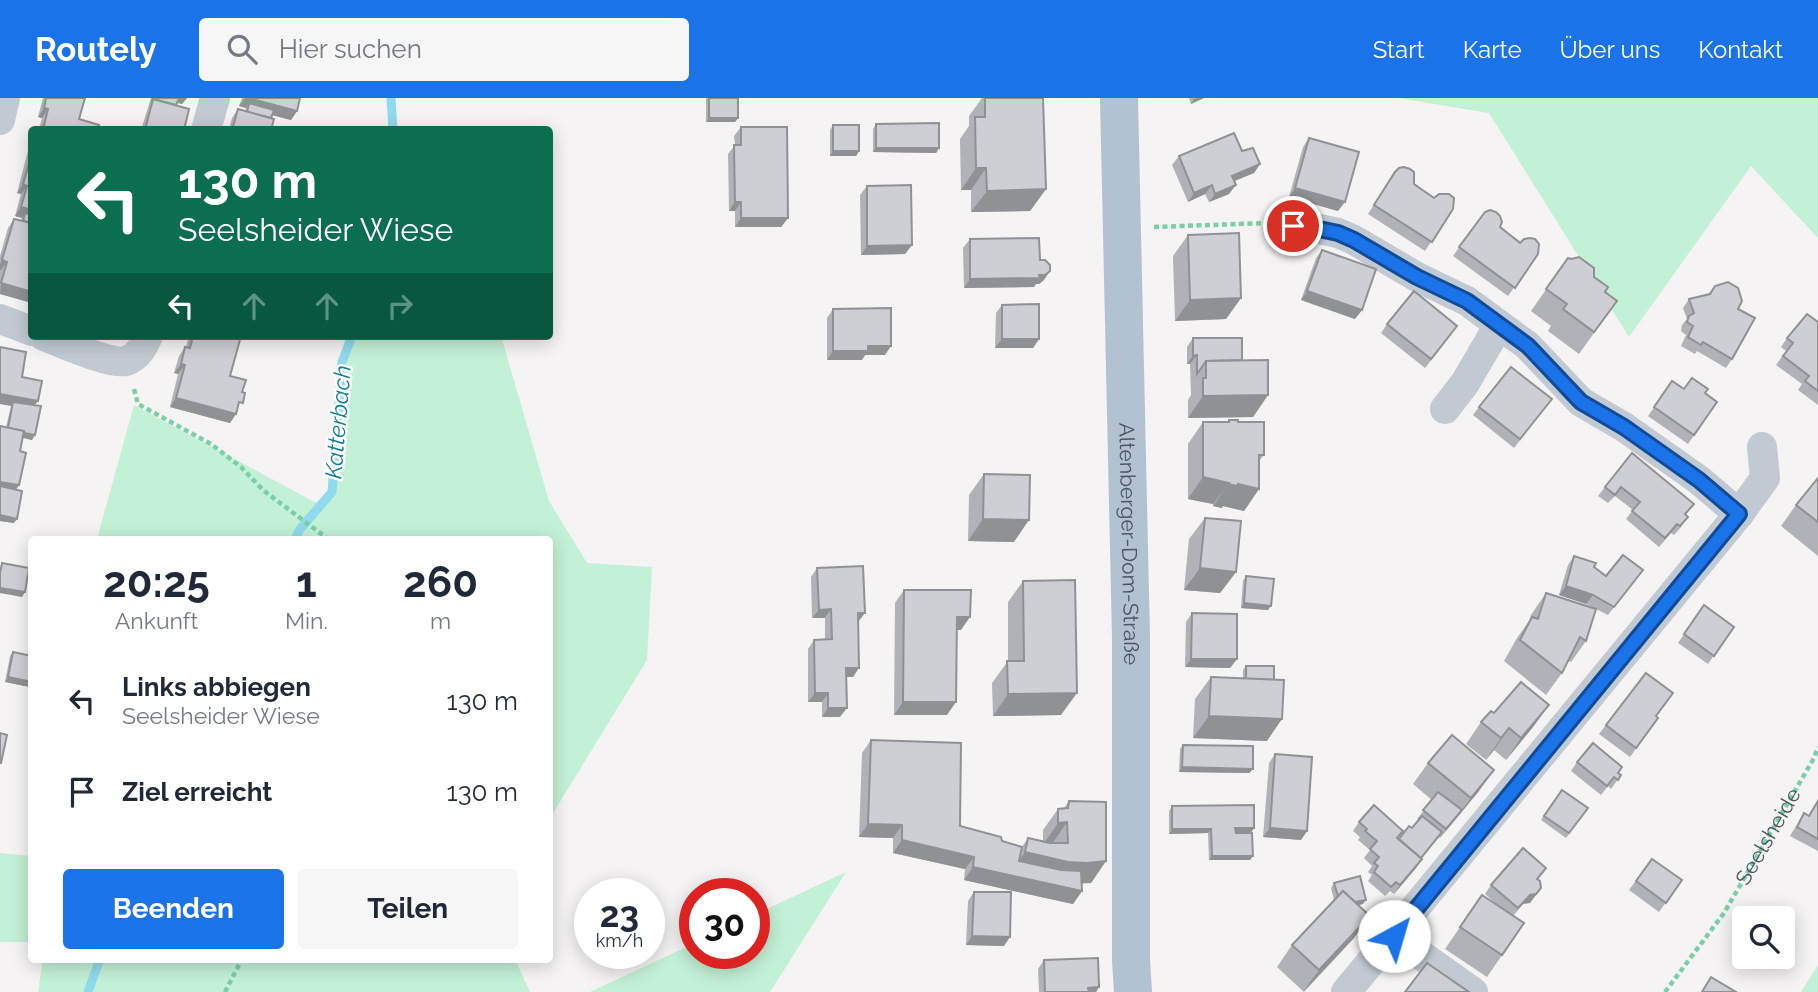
<!DOCTYPE html>
<html lang="de">
<meta charset="utf-8">
<style>
:root{--surface:#fff;--page:#f6f6f7;--text:#1f2937;--muted:#747a83;--accent:#1a73e8}
body{margin:0;font-family:Raleway,sans-serif;background:var(--page);color:var(--text);height:100vh;display:flex;flex-direction:column;font-size:26px;white-space:nowrap}
*{box-sizing:border-box;margin:0}
p{font-size:23px;color:var(--muted)}
.icon{flex:none;width:38px;height:38px;fill:none;stroke:currentColor;stroke-width:2;stroke-linecap:round;stroke-linejoin:round}
.map{position:relative;flex:1;overflow:hidden}
.panel{position:absolute;left:28px;top:438px;width:525px;height:427px;display:flex;flex-direction:column;background:var(--surface);border-radius:7px;box-shadow:0 4px 18px #0003}
.panel>*{flex:none}
.hud{position:absolute;left:28px;top:28px;width:525px;height:214px;border-radius:7px;box-shadow:0 4px 18px #0003;background:#0b6e4f;color:#fff;overflow:hidden}
.buttons{position:absolute;left:1732px;top:808px;display:grid;gap:14px}
.buttons a{display:grid;place-items:center;width:63px;height:63px;border-radius:7px;background:var(--surface);box-shadow:0 4px 18px #0003;font-size:35px}
.speed{position:absolute;left:574px;top:780px;display:flex;gap:14px;font-size:35px;font-weight:700;text-align:center}
.speed>*{display:grid;place-content:center;width:91px;height:91px;border-radius:50%;background:var(--surface);box-shadow:0 4px 18px #0003;line-height:1}
.speed small{font-size:18px;font-weight:400}
.speed .limit{border:10px solid #d22;background:#fff;color:#111}
.pin{position:absolute;display:grid;place-items:center;width:60px;height:60px;color:#fff;margin:-30px;border:4px solid #fff;border-radius:50%;box-shadow:0 2px 7px #0007}
.me{position:absolute;width:77px;margin:-38px;rotate:39deg;stroke-linejoin:round;filter:drop-shadow(0 0 5px #0008)}
.turn{display:flex;align-items:center;gap:24px;height:147px;padding:0 35px;font-size:32px}
.turn .icon{width:91px;height:91px;stroke-width:2.5}
.turn b{display:block;font-size:49px;line-height:60px}
.lanes{display:flex;align-items:center;height:66px;padding:0 35px;background:#0003;justify-content:center;gap:35px;direction:ltr}
.lanes .off{opacity:.35}
.eta{display:flex;justify-content:space-evenly;align-items:center;height:119px;text-align:center}
.eta b{font-size:42px;font-weight:700;line-height:49px}
.button{display:flex;gap:14px;margin-top:auto;padding:14px 35px}
.button a{flex:1;height:80px;border-radius:7px;background:var(--accent);color:#fff;font-size:28px;font-weight:700;line-height:80px;text-align:center}
.button a+a{background:var(--page);color:var(--text)}
ul{padding:0;list-style:none}
li{display:flex;align-items:center;gap:21px;height:91px;padding:0 35px}
li div{flex:1}
li b{display:block;font-size:26px}
li em{font-style:normal}
header{display:flex;align-items:center;gap:42px;box-sizing:border-box;height:98px;padding:0 35px;background:var(--accent);color:#fff}
header strong{font-size:33px}
nav{display:flex;gap:38px;margin-inline-start:auto;font-size:24px}
.search{width:490px;height:63px;background:var(--page);display:flex;align-items:center;gap:18px;box-sizing:border-box;padding:0 24px;border-radius:7px;color:var(--muted);font-size:26px}
.map>svg:first-child{display:block}
</style>
<header>
<strong>Routely</strong>
<div class="search"><svg class="icon" aria-label="search" viewBox="0 0 24 24"><circle cx="10" cy="10" r="6"/><path d="M15 15l6 6"/></svg>Hier suchen</div>
<nav><a>Start</a><a>Karte</a><a>Über uns</a><a>Kontakt</a></nav>
</header>
<div class="map">
<svg width="1818" height="894" viewBox="0 0 1818 894">
<rect width="100%" height="100%" fill="#f5f3f3"/>
<g fill="#c3f1d5">
<path d="M1398 0H1818V140L1751 68 1629 239 1489 15Z"/>
<path d="M345 238H501L549 403 587 465 652 469 647 562 550 720V441H97L134 307 322 408 332 381Z"/>
<path d="M0 755 31 758V844H0Z"/>
<path d="M846 774 770 894H590L695 845V856H754V817Z"/>
<path d="M43 861H515L530 894H38Z"/>
<path d="M1818 867V894H1801Z"/>
</g>
<g fill="none" stroke-linecap="round" stroke-linejoin="round">
<g stroke="#90daee" stroke-width="9">
<path d="M391 0 393 32"/>
<path d="M295 441 300 431 332 394 342 264 352 238"/>
<path d="M88 894 100 861"/>
</g>
<g stroke="#7ad0a6" stroke-width="4.5" stroke-dasharray="5 3.5" stroke-linecap="butt">
<path d="M1154 129 1267 125"/>
<path d="M134 291 138 306 211 346 241 369 263 392 328 441"/>
<path d="M225 894 242 861"/>
<path id="s1" d="M1665 894 1724 815 1814 660 1818 649"/>
</g>
<g stroke="#c1cad2" stroke-width="30">
<path d="M0 22 5 0"/>
<path d="M206 32 215 0"/>
<path d="M1293 128H1305L1338 135 1354 142 1417 179 1467 203 1528 248 1581 304 1624 329 1699 382 1739 416"/>
<path d="M0 221 32 233"/>
<path d="M44 238C60 244 111 267 126 263 138 259 143 249 148 238"/>
<path d="M1445 311 1465 285 1499 227"/>
<path d="M1394 838 1473 894"/>
<path d="M1346 894 1739 416 1765 380 1762 349"/>
</g>
<path stroke="#b3c2d1" stroke-width="38" id="s2" d="M1119 0 1131 540V863L1133 894"/>
</g>
<g fill="#b0b2b7">
<path d="M43 0H85L79 21 97 32H39L42 20 38 19Z"/>
<path d="M151 0H187L182 6 177 5 176 7 184 32H141Z"/>
<path d="M242 0H300L297 13 291 22 272 17 271 32H229L232 20 238 11 245 13 246 10 239 8Z"/>
<path d="M706 0H738V20L735 24H706Z"/>
<path d="M982 0H1043L1046 91 1030 113 971 114V92H961L960 41 969 28V18Z"/>
<path d="M1189 0H1204L1191 6Z"/>
<path d="M876 26 939 50 936 55 873 54V31Z"/>
<path d="M833 27 859 53 856 58H830V32Z"/>
<path d="M741 29 788 120 781 129H735V113H729L728 56 735 47 734 38Z"/>
<path d="M1309 40 1338 113 1289 99 1303 49Z"/>
<path d="M32 49V205L0 196V158L8 130 14 121 21 123 22 120 15 118 21 96 17 95 28 53Z"/>
<path d="M1242 53 1260 66 1254 75 1234 83 1229 96 1209 104 1205 96 1188 104 1172 67 1179 58Z"/>
<path d="M1389 83 1414 86 1434 100 1453 111 1425 153 1368 116Z"/>
<path d="M867 88 912 147 905 156 861 157 860 97Z"/>
<path d="M1485 114 1500 129 1538 156 1508 198 1453 158Z"/>
<path d="M1188 137 1241 200 1226 221 1175 223 1173 158Z"/>
<path d="M970 141 1040 162 1044 182 1039 186H1036L1034 189 964 190 963 150Z"/>
<path d="M1322 152 1362 212 1355 221 1301 202 1316 160Z"/>
<path d="M1568 160 1594 179 1605 194 1617 203 1579 256 1548 233 1551 228 1531 213Z"/>
<path d="M1715 188 1738 211 1732 261 1726 270 1697 253 1695 256 1681 248 1686 237 1681 233 1682 227 1687 221 1683 210 1689 201 1709 196Z"/>
<path d="M1002 207 1039 241 1033 250H995L996 215Z"/>
<path d="M833 211 885 257H865L862 262H827V220Z"/>
<path d="M1818 224V307L1798 292 1802 286 1776 267 1786 253 1781 249 1787 240Z"/>
<path d="M1387 226 1451 237 1425 270 1381 235Z"/>
<path d="M189 238H241L230 278 237 313 230 325 170 309 178 276 174 275 179 258 185 249H186Z"/>
<path d="M1193 240 1242 262 1268 297 1253 319 1188 320V302L1191 297 1190 266H1187V249Z"/>
<path d="M22 279 35 307 32 342 23 340 20 353 19 387 16 391 14 425 0 423V328L6 329 11 308Z"/>
<path d="M1672 283 1684 291 1705 295 1717 304 1688 346 1648 318Z"/>
<path d="M1552 301 1514 350 1473 317 1479 309Z"/>
<path d="M1229 322 1238 324 1264 357 1259 363V391L1244 413 1223 408 1222 410 1213 408V406L1188 401V346L1203 324H1227Z"/>
<path d="M1632 355 1685 417 1682 428 1674 437 1671 435 1659 449 1626 421 1633 412 1615 398 1608 405 1598 398Z"/>
<path d="M984 376 1014 444 968 443 969 397Z"/>
<path d="M1818 380V458L1781 428 1796 407Z"/>
<path d="M1205 420 1236 474 1220 495 1184 492 1189 441Z"/>
<path d="M1574 458 1594 469 1606 478 1636 481 1608 517 1596 511 1586 543 1571 564 1568 563 1562 575 1546 597 1504 563 1517 540 1529 523 1531 517 1546 495 1596 511 1586 506 1559 497 1568 467Z"/>
<path d="M817 470 858 524 853 579H846L840 619H822V604H808V551L814 542 825 541V520H812L811 479Z"/>
<path d="M1246 478 1268 512 1241 510 1243 483Z"/>
<path d="M1023 483 1061 617 993 618 992 585 1008 563V504Z"/>
<path d="M904 492 961 532H956L947 617H894L895 505Z"/>
<path d="M1704 507 1734 529 1708 566 1678 545Z"/>
<path d="M1192 515 1237 561 1230 570 1185 569 1186 524Z"/>
<path d="M13 554 32 558V587L30 589 5 584 10 558Z"/>
<path d="M1246 568 1267 643 1193 640 1195 601 1211 579 1243 580V572Z"/>
<path d="M1549 607 1533 629 1506 662 1494 652 1486 662 1466 646 1481 624 1494 615Z"/>
<path d="M1656 618 1658 620 1630 659 1599 636 1606 627Z"/>
<path d="M871 642 960 728 1002 743 1022 749 1028 740 1043 743V732L1058 711 1064 710 1069 703 1106 763 1091 785H1082V793L1073 806 964 782 965 771 893 755V740L859 739 862 655Z"/>
<path d="M1183 647 1253 671 1249 675 1179 674 1180 651Z"/>
<path d="M1275 656 1307 733 1301 742 1263 739 1269 665Z"/>
<path d="M1577 664 1618 675 1621 677 1611 691 1608 688 1601 697 1571 673Z"/>
<path d="M1428 665 1479 693 1440 740 1439 739 1421 760 1416 770 1394 796 1390 793 1385 798 1368 783 1372 777 1368 774 1372 768 1364 760 1370 752 1358 742 1360 739 1353 733 1359 724 1403 733 1398 740 1399 741 1412 730 1419 722 1417 721 1432 702 1413 686Z"/>
<path d="M1562 692 1588 710 1566 740 1541 722Z"/>
<path d="M1818 702V753L1790 738 1804 715 1809 717Z"/>
<path d="M1172 708 1251 735 1253 758 1250 762H1209L1208 735 1169 736V713Z"/>
<path d="M1652 761 1682 782 1659 814 1629 792Z"/>
<path d="M1538 781 1541 790 1530 805 1523 806 1513 818 1524 825 1487 879 1445 851 1482 797 1502 811 1485 796 1491 787Z"/>
<path d="M1334 785 1363 806 1358 807 1354 840 1304 894 1277 869 1292 847 1334 802 1331 790Z"/>
<path d="M974 794 1004 848 966 847 968 803Z"/>
<path d="M1044 862 1099 889 1096 894H1039L1038 871Z"/>
</g>
<g fill="#909195">
<path d="M161 0H187L182 6Z"/>
<path d="M245 0H248L297 13 291 22 248 11 249 5 246 10 239 8Z"/>
<path d="M1197 0H1204L1191 6 1194 1Z"/>
<path d="M44 10 48 11 42 20 38 19Z"/>
<path d="M709 20H738L735 24H706Z"/>
<path d="M876 50H939L936 55 873 54Z"/>
<path d="M833 53H859L856 58H830Z"/>
<path d="M1260 66 1254 75 1225 87 1232 78Z"/>
<path d="M976 70H986L971 92H961Z"/>
<path d="M23 86 27 88 21 96 17 95Z"/>
<path d="M1212 87 1205 96 1188 104 1194 95Z"/>
<path d="M1236 87 1229 96 1209 104 1215 96Z"/>
<path d="M1295 90 1345 104 1338 113 1289 99Z"/>
<path d="M1046 91 1030 113 971 114 987 93Z"/>
<path d="M735 104H741L735 113H729Z"/>
<path d="M21 109 32 112V123L25 115 22 120 15 118Z"/>
<path d="M741 120H788L781 129H735Z"/>
<path d="M912 147 905 156 861 157 867 148Z"/>
<path d="M2 162 7 164 0 173V166Z"/>
<path d="M1050 173 1044 182 1039 186H1036L1034 189 964 190 970 181 1039 177Z"/>
<path d="M1 185 32 194V205L0 196Z"/>
<path d="M1307 193 1362 212 1355 221 1301 202Z"/>
<path d="M1241 200 1226 221 1175 223 1190 202Z"/>
<path d="M1002 241H1039L1033 250H995Z"/>
<path d="M868 248H891L885 257H865L862 262H827L833 253Z"/>
<path d="M1197 257 1190 266H1187L1193 258Z"/>
<path d="M181 266 185 267 178 276 174 275Z"/>
<path d="M0 296 38 303 31 312 13 304 11 308 0 306Z"/>
<path d="M1268 297 1253 319 1188 320 1203 298Z"/>
<path d="M176 300 236 316 230 325 170 309Z"/>
<path d="M22 335 35 337 32 342 20 339Z"/>
<path d="M1203 379 1229 385 1213 406 1188 401Z"/>
<path d="M0 384 19 387 13 396 0 394Z"/>
<path d="M1228 386H1238L1259 391 1244 413 1223 408 1222 410 1213 408Z"/>
<path d="M0 417 17 421 14 425 0 423Z"/>
<path d="M983 421 1029 422 1014 444 968 443Z"/>
<path d="M1200 470 1236 474 1220 495 1184 492Z"/>
<path d="M1566 488 1593 497 1586 506 1559 497Z"/>
<path d="M0 490 25 494 22 499 0 495Z"/>
<path d="M1244 505 1271 508 1268 512 1241 510Z"/>
<path d="M831 511 825 520H812L819 512Z"/>
<path d="M858 515H865L858 524Z"/>
<path d="M957 519H970L961 532H947Z"/>
<path d="M1191 561H1237L1230 570 1185 569Z"/>
<path d="M846 570H859L853 579H840Z"/>
<path d="M8 579 32 584V587L30 589 5 584Z"/>
<path d="M815 595H828L822 604H808Z"/>
<path d="M1077 595 1061 617 993 618 1008 596Z"/>
<path d="M903 604H956L947 617H894Z"/>
<path d="M1549 607 1533 629 1506 662 1521 640Z"/>
<path d="M828 610H847L840 619H822Z"/>
<path d="M1209 618 1282 621 1267 643 1193 640Z"/>
<path d="M1509 630 1494 652 1486 662 1501 640Z"/>
<path d="M1182 669 1253 671 1249 675 1179 674Z"/>
<path d="M1494 672 1479 693 1440 740 1471 700Z"/>
<path d="M1067 724 1052 746 1043 747 1058 725Z"/>
<path d="M868 726 902 727 893 740 859 739Z"/>
<path d="M1235 730H1254L1251 735H1232Z"/>
<path d="M1270 730 1307 733 1301 742 1263 739Z"/>
<path d="M1172 731H1211L1208 735 1169 736Z"/>
<path d="M902 742 974 759 965 771 893 755Z"/>
<path d="M1025 754 1106 763 1091 785 1072 786 1010 776Z"/>
<path d="M1212 758H1253L1250 762H1209Z"/>
<path d="M1422 761 1416 770 1394 796 1400 787Z"/>
<path d="M973 769 1082 793 1073 806 964 782Z"/>
<path d="M1541 790 1530 805 1523 806 1512 819 1530 797Z"/>
<path d="M1366 802 1363 806 1337 813 1340 808Z"/>
<path d="M1370 818 1354 840 1303 894 1319 872Z"/>
<path d="M972 838 1010 839 1004 848 966 847Z"/>
<path d="M1099 889 1096 894H1085L1088 890Z"/>
</g>
<g fill="#cdcfd5" stroke="#909195" stroke-width="2">
<path d="M46 0H85L79 21 99 27 97 32H43L48 11 44 10Z"/>
<path d="M153 0H179L176 7 153 1 152 4Z"/>
<path d="M248 0H300L297 13Z"/>
<rect x="709" y="0" width="29" height="20"/>
<path d="M985 0H1043L1046 91 987 93 986 70H976L975 19H985Z"/>
<path d="M153 1 189 11 184 32H145Z"/>
<path d="M249 5 274 12 271 20 247 14Z"/>
<path d="M238 11 274 21 271 32H232Z"/>
<path d="M939 25V50H876V26Z"/>
<rect x="833" y="27" width="26" height="26"/>
<path d="M741 29H787L788 120H741V104H735L734 47H741Z"/>
<path d="M1234 35 1242 53 1253 50 1260 66 1232 78 1236 87 1215 96 1212 87 1194 95 1179 58Z"/>
<path d="M1309 40 1359 54 1345 104 1295 90Z"/>
<path d="M32 56V112L21 109 27 88 23 86Z"/>
<path d="M1404 69 1410 71 1414 74V86L1434 100 1439 96H1449L1454 100 1453 111 1432 144 1374 107 1395 74 1399 70Z"/>
<path d="M911 87 912 147 867 148V88Z"/>
<path d="M1490 112 1496 114 1500 118 1502 124 1500 129 1520 145 1524 141 1530 140 1535 141 1539 146 1538 156 1515 190 1459 149 1485 114Z"/>
<path d="M25 115 32 117V125L23 123Z"/>
<path d="M14 121 32 125V194L1 185 7 164 2 162Z"/>
<path d="M1239 135 1241 200 1190 202 1188 137Z"/>
<path d="M1039 140 1040 162H1045L1050 167V173L1045 177H1039L1040 180 970 181V141Z"/>
<path d="M1322 152 1376 171 1362 212 1307 193Z"/>
<path d="M1579 159 1594 170V179L1608 189 1605 194 1617 203 1594 234 1563 211 1567 206 1546 191 1568 160 1571 161Z"/>
<path d="M1728 184 1738 190 1742 203 1738 211 1755 220 1732 261 1703 244 1701 247 1688 239 1693 228 1687 224 1689 218 1694 215 1689 201 1710 196 1715 188Z"/>
<path d="M1414 193 1457 228 1431 261 1387 226Z"/>
<path d="M1039 206V241H1002V207Z"/>
<path d="M891 210V248H868V253H833V211Z"/>
<path d="M1807 216 1818 224V293L1805 283 1809 278 1783 258 1793 245 1787 240Z"/>
<path d="M193 238H241L230 278 246 282 242 294 245 295 243 305 239 304 236 316 176 300 185 267 181 266 185 249 190 250Z"/>
<path d="M1193 240H1242V262L1206 263 1197 276V257L1193 258Z"/>
<path d="M0 249 26 254 22 279 42 283 38 303 0 296Z"/>
<path d="M1268 262V297L1203 298V280H1206V263Z"/>
<path d="M1511 269 1552 301 1520 341 1479 309Z"/>
<path d="M1692 280 1708 291 1705 295 1717 304 1694 337 1654 309 1672 283 1684 291Z"/>
<path d="M13 304 41 308 35 337 24 335V333L8 330Z"/>
<path d="M1229 322H1238V324H1264V357H1259V391L1238 386 1237 388 1228 386 1229 385 1203 379V324H1229Z"/>
<path d="M0 328 24 333 20 353 26 355 19 387 0 384Z"/>
<path d="M1632 355 1694 406 1685 416 1688 419 1680 428 1677 426 1665 440 1632 413 1640 404 1621 389 1615 397 1605 389Z"/>
<path d="M984 376 1030 377 1029 422 983 421Z"/>
<path d="M1818 380V424L1796 407Z"/>
<path d="M0 388 22 393 17 421 0 417Z"/>
<path d="M1205 420 1241 423 1236 474 1200 470Z"/>
<path d="M1623 457 1643 472 1614 509 1593 497 1566 488 1574 458 1596 465 1594 469 1606 478Z"/>
<path d="M2 465 29 470 25 494 0 490V475Z"/>
<path d="M863 468 865 515H858L859 570H846L847 610H828V595H815L814 542 832 541 831 511 819 512 817 470Z"/>
<path d="M1246 478 1274 481 1271 508 1244 505Z"/>
<path d="M1075 482 1077 595 1008 596 1007 563H1024L1023 483Z"/>
<path d="M904 492H971L970 519H957L956 604H903Z"/>
<path d="M1546 495 1596 511 1586 543 1580 539 1562 575 1520 542 1532 519 1538 521Z"/>
<path d="M1704 507 1734 529 1714 558 1684 536Z"/>
<path d="M1192 515 1237 516V561H1191Z"/>
<path d="M13 554 32 558V584L8 579Z"/>
<path d="M1246 568H1274V582L1246 581Z"/>
<path d="M1646 575 1673 595 1656 618 1658 620 1636 650 1606 627Z"/>
<path d="M1211 579 1284 582 1282 621 1209 618Z"/>
<path d="M1521 584 1549 607 1521 640 1509 630 1501 640 1481 624 1491 613 1494 615Z"/>
<path d="M0 635 7 637 1 665H0Z"/>
<path d="M1452 637 1494 672 1471 700 1428 665Z"/>
<path d="M871 642 961 645 960 728 1001 739 1002 743 1022 749 1019 763 1061 772 1081 773 1082 793 973 769 974 759 902 742V727L868 726Z"/>
<path d="M1593 645 1622 669 1618 675 1621 677 1618 682 1614 679 1607 688 1577 664Z"/>
<path d="M1183 647 1253 648V671L1182 669Z"/>
<path d="M1275 656 1312 659 1307 733 1270 730Z"/>
<path d="M1562 692 1588 710 1569 735 1544 718Z"/>
<path d="M1438 694 1462 712 1446 731 1423 712Z"/>
<path d="M1069 703 1106 704V763L1087 765 1068 764 1025 754 1028 740 1050 745H1068L1067 724 1058 725V711L1068 710Z"/>
<path d="M1818 703V741L1797 729 1804 715 1809 718Z"/>
<path d="M1254 707V730H1235L1236 735H1252L1253 758H1212L1211 731H1172V708Z"/>
<path d="M1374 707 1403 733 1397 740 1422 761 1400 787 1396 784 1391 789 1374 774 1378 768 1374 765 1379 759 1370 751 1377 743 1365 733 1367 731 1359 724Z"/>
<path d="M1422 718 1442 734 1421 760 1399 741 1409 728 1412 730Z"/>
<path d="M1523 750 1546 770 1537 781 1540 783 1541 790 1536 796 1530 797 1518 810 1491 787Z"/>
<path d="M1652 761 1682 782 1666 805 1636 783Z"/>
<path d="M1360 778 1366 802 1355 804 1343 793 1338 798 1334 785Z"/>
<path d="M1343 793 1370 818 1319 872 1292 847Z"/>
<path d="M974 794H1011L1010 839 972 838Z"/>
<path d="M1482 797 1524 825 1502 857 1460 829Z"/>
<path d="M1098 860 1099 889 1088 890 1089 894H1045L1044 862Z"/>
<path d="M1427 865 1469 894H1405Z"/>
<path d="M1711 879 1736 894H1702Z"/>
</g>
<g fill="none" stroke-linecap="round" stroke-linejoin="round">
<defs>
<path id="route" d="M1293 128H1305L1338 135 1354 142 1417 179 1467 203 1528 248 1581 304 1624 329 1699 382 1739 416 1394 838"/>
</defs>
<use href="#route" stroke="#114b97" stroke-width="18"/>
<use href="#route" stroke="#1a73e8" stroke-width="12"/>
</g>
<g text-anchor="middle" stroke-width="5" stroke-linejoin="round" paint-order="stroke">
<g font-size="21" fill="#4a5661" stroke="#fff">
<text dy="7" stroke="none"><textPath href="#s2" startOffset="446">Altenberger-Dom-Straße</textPath></text>
<text dy="7" stroke="none"><textPath href="#s1" startOffset="187">Seelsheide</textPath></text>
</g>
<g font-size="23" font-style="italic" fill="#0c7c9b" stroke="#fff">
<text transform="translate(338 324) rotate(-85)" y="8">Katterbach</text>
</g>
</g>
</svg>
<div class="buttons">
<a><svg class="icon" aria-label="search" viewBox="0 0 24 24"><circle cx="10" cy="10" r="6"/><path d="M15 15l6 6"/></svg></a>
</div>
<div class="speed"><div>23<small>km/h</small></div><div class="limit">30</div></div>
<div class="pin" style="left:1293px;top:128px;background:#d93025"><svg class="icon" aria-label="arrive" viewBox="0 0 24 24"><path d="M6 21V4h12l-3 4 3 4H6"/></svg></div>
<svg class="me" style="left:1394px;top:838px" viewBox="-20 -20 40 40"><circle r="19" fill="#fff"/><path d="M0-13L10 11 0 6-10 11z" fill="#1a73e8"/></svg>
<div class="hud">
<div class="turn"><svg class="icon" aria-label="left" viewBox="0 0 24 24"><path d="M17 20v-9H6M10 6l-5 5 5 5"/></svg><div><b>130 m</b>Seelsheider Wiese</div></div>
<div class="lanes"><svg class="icon" aria-label="left" viewBox="0 0 24 24"><path d="M17 20v-9H6M10 6l-5 5 5 5"/></svg><svg class="icon off" aria-label="ahead" viewBox="0 0 24 24"><path d="M12 20V5M6 11l6-6 6 6"/></svg><svg class="icon off" aria-label="ahead" viewBox="0 0 24 24"><path d="M12 20V5M6 11l6-6 6 6"/></svg><svg class="icon off" aria-label="right" viewBox="0 0 24 24"><path d="M7 20v-9h11M14 6l5 5-5 5"/></svg></div>
</div>
<section class="panel">
<div class="eta">
<div><b>20:25</b><p>Ankunft</p></div>
<div><b>1</b><p>Min.</p></div>
<div><b>260</b><p>m</p></div>
</div>
<ul>
<li><svg class="icon" aria-label="left" viewBox="0 0 24 24"><path d="M17 20v-9H6M10 6l-5 5 5 5"/></svg><div><b>Links abbiegen</b><p>Seelsheider Wiese</p></div><em>130 m</em></li>
<li><svg class="icon" aria-label="arrive" viewBox="0 0 24 24"><path d="M6 21V4h12l-3 4 3 4H6"/></svg><div><b>Ziel erreicht</b></div><em>130 m</em></li>
</ul>
<div class="button"><a>Beenden</a><a>Teilen</a></div>
</section>
</div>
